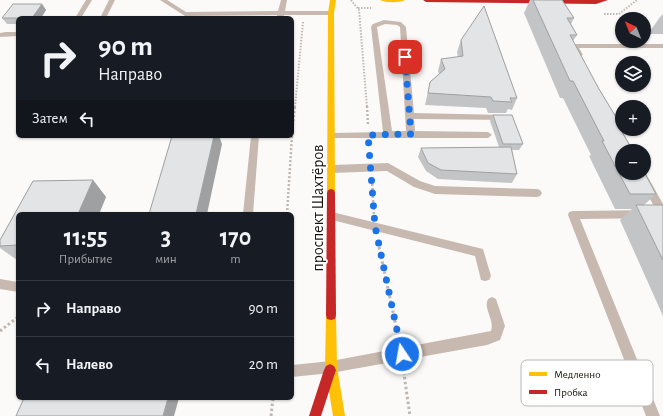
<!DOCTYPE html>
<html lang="ru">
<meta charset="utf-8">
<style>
:root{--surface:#171b24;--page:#20242c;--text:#f1f3f6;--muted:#9ea1a6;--line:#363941}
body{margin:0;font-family:"Alegreya Sans",sans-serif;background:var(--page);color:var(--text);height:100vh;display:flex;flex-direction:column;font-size:15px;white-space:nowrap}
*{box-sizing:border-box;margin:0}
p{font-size:13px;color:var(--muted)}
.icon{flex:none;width:22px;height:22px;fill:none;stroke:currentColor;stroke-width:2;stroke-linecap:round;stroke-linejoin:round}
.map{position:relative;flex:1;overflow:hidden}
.drawer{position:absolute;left:16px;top:212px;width:278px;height:188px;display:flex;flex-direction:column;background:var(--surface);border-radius:6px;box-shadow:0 1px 3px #0004}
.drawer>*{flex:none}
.top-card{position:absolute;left:16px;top:16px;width:278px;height:122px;border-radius:6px;box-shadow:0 1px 3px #0004;background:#171b24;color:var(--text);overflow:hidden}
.needle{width:26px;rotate:317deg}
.controls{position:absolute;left:615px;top:12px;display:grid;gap:8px}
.controls a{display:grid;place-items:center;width:36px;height:36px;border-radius:50%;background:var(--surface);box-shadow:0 1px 3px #0004;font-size:20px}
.pin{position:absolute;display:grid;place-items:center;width:34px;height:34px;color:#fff;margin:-17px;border-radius:8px;box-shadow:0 2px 6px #0006}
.me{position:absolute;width:44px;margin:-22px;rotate:348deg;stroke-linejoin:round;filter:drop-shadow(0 0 3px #0008)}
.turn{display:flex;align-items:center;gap:14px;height:84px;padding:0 16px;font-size:18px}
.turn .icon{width:52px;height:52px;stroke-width:2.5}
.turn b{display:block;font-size:28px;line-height:34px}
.then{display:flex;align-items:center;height:38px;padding:0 16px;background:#0003;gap:8px;font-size:15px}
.eta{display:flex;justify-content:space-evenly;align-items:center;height:68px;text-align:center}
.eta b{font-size:24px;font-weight:600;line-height:28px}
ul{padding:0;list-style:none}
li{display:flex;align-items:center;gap:12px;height:56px;padding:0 16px;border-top:1px solid var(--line)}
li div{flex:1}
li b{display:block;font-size:15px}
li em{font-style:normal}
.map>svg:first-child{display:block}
</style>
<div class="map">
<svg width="663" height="416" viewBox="0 0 663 416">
<rect width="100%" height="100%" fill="#fcfaf8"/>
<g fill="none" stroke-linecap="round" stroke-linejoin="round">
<g stroke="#bfb6b0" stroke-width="2" stroke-dasharray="1.5 1.5" stroke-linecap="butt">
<path d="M351 0 359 10 367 107"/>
<path d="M358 8H371"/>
<path d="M604 14H619L637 0"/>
<path d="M295 107 303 22"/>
</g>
<g stroke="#bfb6b0" stroke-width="2.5" stroke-dasharray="2 2" stroke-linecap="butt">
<path d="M367 106 368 125"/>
<path d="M292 133 295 106"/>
<path d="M372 180 374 215"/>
<path d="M287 214 292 136"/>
<path d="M378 240 379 243"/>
</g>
<g stroke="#bfb6b0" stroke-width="3" stroke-dasharray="2.5 2.5" stroke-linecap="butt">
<path d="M378 242 399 340"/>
<path d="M0 331 18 317"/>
<path d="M403 367 410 416"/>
<path d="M271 416 273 398"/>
</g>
<g fill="#c7b9af" fill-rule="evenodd">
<path d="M86 0H92L81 18H75Z"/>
<path d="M109 0H115L106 18H100Z"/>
<path d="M160 0H167L186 12 278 11 281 0H287L285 11H331L334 13 331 15H284L283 18H277V15L185 16Z"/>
<path d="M384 20 401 22 406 27 414 113 506 115 509 116 510 118 509 120 414 119 415 131 488 132 492 135 488 138H329L328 136 329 134 332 133 383 132 371 27 373 24ZM385 24 397 25 400 27 406 131H392L377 27Z"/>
<path d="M6 32H18V36L0 37V33Z"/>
<path d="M571 44H663V48H579L583 55 579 57H576L570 46Z"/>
<path d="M251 136H259L253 214H243Z"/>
<path d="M388 163 420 181 435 186 537 189 540 190 542 193 540 196 537 197 435 194 414 187 387 171 332 173 327 169 332 165Z"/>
<path d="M644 170 663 204V218L580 219 660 416H646L568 215 569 212 573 211 656 210 636 173H644Z"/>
<path d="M332 212 483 249 491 276 489 280 485 281 481 280 475 256 332 220 328 219 327 216 328 213Z"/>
<path d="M0 279 18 282V292L0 289Z"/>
<path d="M492 297 496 299 505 326 500 340 487 345 331 373 292 377V365L331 361 491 331C495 320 483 309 488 299Z"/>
</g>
<g fill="#ffc107" fill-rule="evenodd">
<path d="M330 0H336L334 13 335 193 334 196H328L327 193 328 13Z"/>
<path d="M380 0H405C399 3 386 3 380 0Z"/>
<path d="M331 310 335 311 336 315 337 367 345 416H333L325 367 326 315 327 311Z"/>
</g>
<g fill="#c62828" fill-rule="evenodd">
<path d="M423 0H608L596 4 426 2Z"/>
<path d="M331 189 334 190 335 193 336 315 335 319 331 320 327 319 326 315 327 193 328 190Z"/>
<path d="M330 364 334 366 336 370 321 416H309L324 370 326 366Z"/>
</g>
</g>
<g fill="#c2c4c6">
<path d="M530 0H562L574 18 571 24 577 35 573 41 599 89 625 132 624 134 656 194 644 205H663V316L620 220 632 209H615L589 156 591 155 563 98H560L524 13Z"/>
<path d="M42 4 46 10 41 18H18V24H7L2 18Z"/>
<path d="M663 14V34H648L660 17Z"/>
<path d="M461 40 517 98 512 110 508 109 506 113H488L486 108 425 105 430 82 439 74 438 71 441 59 458 57 457 52Z"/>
<path d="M493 115 523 144 519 150H512L517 174 512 183 438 179 426 171 418 157 421 148 499 147 490 121Z"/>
<path d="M93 180 106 197 99 214H18V260H17L0 248V240L33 181Z"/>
</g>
<g fill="#9ea0a1">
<path d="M42 4 46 10 41 18H32Z"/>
<path d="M214 136H219L222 144 207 214H196Z"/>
<path d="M93 180 106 197 99 214H78Z"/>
<path d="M168 398H179L174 416H163Z"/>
</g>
<g fill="#e2e4e6" stroke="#9ea0a1">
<path d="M533 0H562L574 18H567L577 35H570L599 89 622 127V129H623L625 132H622L633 151H622V173H644V172L656 194H630L602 141H604L573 81H570Z"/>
<path d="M13 4H42L32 18H2Z"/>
<path d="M484 6 517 98H510L512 102 493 101 491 97 428 93 430 82 445 69 441 59 463 56 461 40Z"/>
<path d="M493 115H512L523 144H503Z"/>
<path d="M172 136H214L196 214H149Z"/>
<path d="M511 147 517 174 441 170 428 163 421 148Z"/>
<path d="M93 180 78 214H18V245L0 246V240L33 181Z"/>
<path d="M636 205H663V260Z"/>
<path d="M24 398H168L163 416H16Z"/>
</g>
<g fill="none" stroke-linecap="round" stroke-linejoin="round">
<path stroke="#1a73e8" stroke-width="7" stroke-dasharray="0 12.6" d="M402 354 375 226 368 135 411 134 405 57"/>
</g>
<g text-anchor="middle" stroke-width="3.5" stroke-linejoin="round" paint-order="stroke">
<g font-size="16" fill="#18110b" stroke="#fff">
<text transform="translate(317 208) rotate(-90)" y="6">проспект Шахтёров</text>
</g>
</g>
<rect x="521" y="360" width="132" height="46" rx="6" fill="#fff" stroke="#bab8b6" stroke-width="1"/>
<rect x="529" y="372" width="18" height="4" fill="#ffc107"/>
<rect x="529" y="390" width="18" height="4" fill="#c62828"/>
<g font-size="11" fill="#18110b">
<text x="554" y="378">Медленно</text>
<text x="554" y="396">Пробка</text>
</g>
</svg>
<div class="controls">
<a><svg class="needle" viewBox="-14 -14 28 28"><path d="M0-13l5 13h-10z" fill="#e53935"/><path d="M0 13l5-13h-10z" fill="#9ea1a6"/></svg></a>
<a><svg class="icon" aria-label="layers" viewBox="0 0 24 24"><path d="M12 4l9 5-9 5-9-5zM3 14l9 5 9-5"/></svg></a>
<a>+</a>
<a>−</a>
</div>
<div class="pin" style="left:405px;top:57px;background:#d93025"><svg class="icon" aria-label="arrive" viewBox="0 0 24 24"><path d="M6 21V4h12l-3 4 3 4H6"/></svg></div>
<svg class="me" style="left:402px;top:354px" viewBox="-20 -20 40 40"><circle r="17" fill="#1a73e8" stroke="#fff" stroke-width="3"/><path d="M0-11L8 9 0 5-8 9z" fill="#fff"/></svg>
<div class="top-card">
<div class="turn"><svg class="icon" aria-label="right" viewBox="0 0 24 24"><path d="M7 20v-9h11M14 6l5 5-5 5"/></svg><div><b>90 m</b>Направо</div></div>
<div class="then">Затем<svg class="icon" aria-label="left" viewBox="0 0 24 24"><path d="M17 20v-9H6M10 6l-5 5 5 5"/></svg></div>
</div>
<section class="drawer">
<div class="eta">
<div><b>11:55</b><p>Прибытие</p></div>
<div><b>3</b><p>мин</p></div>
<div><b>170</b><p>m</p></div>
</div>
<ul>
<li><svg class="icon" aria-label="right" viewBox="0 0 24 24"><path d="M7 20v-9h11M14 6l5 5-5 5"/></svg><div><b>Направо</b></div><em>90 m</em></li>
<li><svg class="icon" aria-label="left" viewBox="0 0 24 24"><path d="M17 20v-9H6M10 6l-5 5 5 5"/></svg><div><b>Налево</b></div><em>20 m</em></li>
</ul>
</section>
</div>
